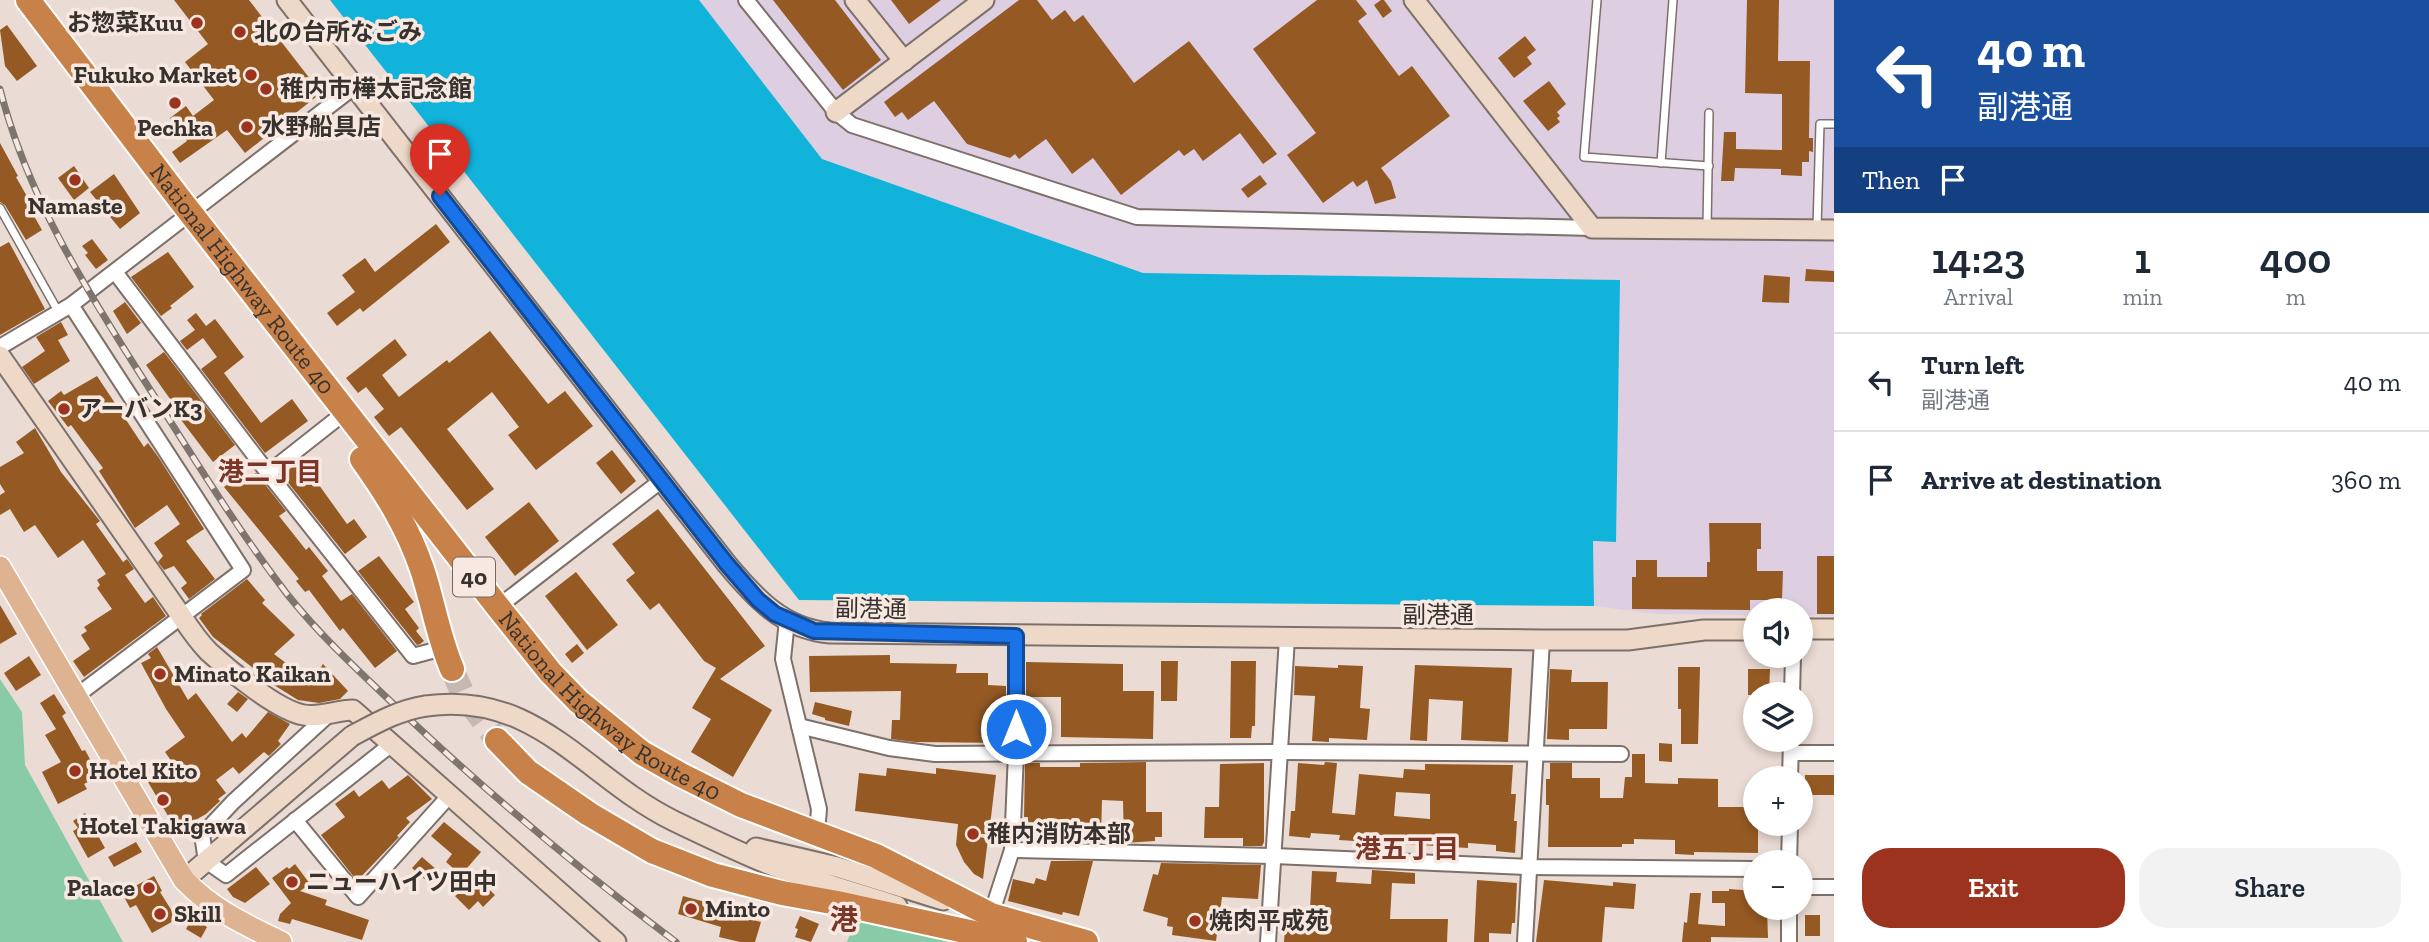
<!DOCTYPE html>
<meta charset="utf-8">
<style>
:root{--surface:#fff;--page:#f2f2f3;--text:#1f2937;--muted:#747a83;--line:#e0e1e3;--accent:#9c331f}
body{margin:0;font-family:"Zilla Slab","Noto Sans JP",serif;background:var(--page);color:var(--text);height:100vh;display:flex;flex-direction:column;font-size:26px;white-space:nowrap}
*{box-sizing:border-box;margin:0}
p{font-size:23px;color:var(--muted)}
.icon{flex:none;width:38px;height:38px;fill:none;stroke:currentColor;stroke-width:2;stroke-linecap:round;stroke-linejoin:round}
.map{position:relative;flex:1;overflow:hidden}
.side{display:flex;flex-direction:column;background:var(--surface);width:595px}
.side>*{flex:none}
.banner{background:#1a4fa0;color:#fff;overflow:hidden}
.tools{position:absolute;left:1743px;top:598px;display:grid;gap:14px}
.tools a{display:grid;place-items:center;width:70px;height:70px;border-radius:50%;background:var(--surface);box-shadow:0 4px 10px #0003;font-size:35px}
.pin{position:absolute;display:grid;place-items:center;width:60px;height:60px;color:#fff;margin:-72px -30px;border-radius:50% 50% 50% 0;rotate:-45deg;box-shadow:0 0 7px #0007}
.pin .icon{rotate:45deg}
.me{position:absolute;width:77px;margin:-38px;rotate:0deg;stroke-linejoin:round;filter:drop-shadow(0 0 5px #0008)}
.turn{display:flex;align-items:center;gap:24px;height:147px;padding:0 28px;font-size:32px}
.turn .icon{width:91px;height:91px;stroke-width:2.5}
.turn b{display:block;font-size:49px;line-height:60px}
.then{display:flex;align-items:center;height:66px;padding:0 28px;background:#0003;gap:14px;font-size:26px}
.eta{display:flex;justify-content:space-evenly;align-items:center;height:119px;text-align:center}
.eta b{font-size:42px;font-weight:600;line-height:49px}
.button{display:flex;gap:14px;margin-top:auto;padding:14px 28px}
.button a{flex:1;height:80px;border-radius:28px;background:var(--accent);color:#fff;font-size:28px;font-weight:600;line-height:80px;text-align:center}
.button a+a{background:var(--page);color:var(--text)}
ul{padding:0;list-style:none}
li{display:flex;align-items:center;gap:21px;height:98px;padding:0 28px;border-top:2px solid var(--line)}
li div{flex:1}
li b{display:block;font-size:26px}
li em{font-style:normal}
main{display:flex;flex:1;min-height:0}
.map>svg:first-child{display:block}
</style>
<main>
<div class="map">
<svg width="1834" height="942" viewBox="0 0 1834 942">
<rect width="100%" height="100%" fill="#eadbd4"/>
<path fill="#decee1" d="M699 0H1834V616L1801 615V611H1755V615L1657 614 1594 606 1593 541 1616 542 1619 280 1143 273 822 159Z"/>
<g fill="#89cba7">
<path d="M0 679 22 712 25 765 123 942H0Z"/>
<path d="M857 916 962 942H847Z"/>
</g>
<path fill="#11b3db" d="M330 0H699L822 159 1143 273 1620 280 1616 542 1593 541 1594 606 799 600Z"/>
<g fill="#955a24" fill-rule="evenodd">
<path d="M174 0H249L321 93 245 153 227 130 180 163 172 152 187 141 170 118 186 106 193 116 214 100 185 62 208 44Z"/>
<path d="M773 0H835L881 60 843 90Z"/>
<path d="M891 0H941L909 24Z"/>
<path d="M1019 0H1037L1052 20 1065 10 1074 22 1083 15 1134 83 1189 41 1277 154 1263 164 1240 133 1203 161 1194 149 1184 156 1179 150 1121 195 1093 158 1072 174 1046 139 1019 159 1015 154 1010 158 967 144 934 101 908 120 902 112 895 117 884 102Z"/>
<path d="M1317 0H1356L1367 14 1358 21 1399 76 1412 66 1450 116 1381 168 1391 181 1396 198 1375 204 1367 180 1357 187 1353 181 1323 203 1287 155 1316 133 1253 49Z"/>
<path d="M1381 0H1384L1392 11 1383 18 1374 5Z"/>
<path d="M1747 0H1779L1778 61H1810L1809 138H1813V152L1809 151V162H1802V176L1781 175V169L1735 168 1734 181H1721L1724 132H1736V149L1782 150V94L1745 93Z"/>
<path d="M7 25 37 66 17 81 5 66 0 30Z"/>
<path d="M1525 36 1536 50 1527 57 1532 64 1514 78 1498 58Z"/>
<path d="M1549 81 1566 104 1557 112 1560 116 1557 118 1560 122 1548 131 1523 101Z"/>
<path d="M0 143 18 176 16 177 33 207 30 209 42 230 26 240 5 205 0 202Z"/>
<path d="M74 166 89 188 74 200 58 178Z"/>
<path d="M114 174 140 213 120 229 90 192Z"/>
<path d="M1260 175 1267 184 1248 198 1241 189Z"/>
<path d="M436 224 450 242 363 312 360 308 337 326 327 313 355 292 342 275 365 258 375 272Z"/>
<path d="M92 239 108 260 96 269 85 255 88 253 82 246Z"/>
<path d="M9 242 45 309 0 335V247Z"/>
<path d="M168 252 194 287 170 306 172 308 161 316 131 277Z"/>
<path d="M1806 269 1834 271V282L1805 281Z"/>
<path d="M1764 275 1790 277 1789 303 1762 302Z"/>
<path d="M125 302 141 323 127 334 113 311Z"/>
<path d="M196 313 206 326 215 319 244 357 224 373 261 423 292 399 308 421 265 453 201 369 217 357 203 338 187 350 180 341 195 330 187 320Z"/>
<path d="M61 322 68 335 58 340 70 361 34 384 22 367 45 351 36 337Z"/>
<path d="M490 331 548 404 565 391 593 426 536 470 508 435 519 427 492 392 447 429 494 489 467 510 401 427 389 436 374 417 384 409 366 387 358 393 346 378 395 339 407 355 382 375 399 397 447 360 449 363Z"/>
<path d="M164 352 235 445 213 462 172 408 175 406 146 365Z"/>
<path d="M97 376 144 447 148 443 159 458 204 529 186 541 215 579 189 599 181 588 187 583 174 566 164 570 158 562 163 556 154 543 180 524 167 505 135 528 99 471 103 468 71 425 68 427 48 401 61 391 64 395Z"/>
<path d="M35 428 61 472 100 521 96 524 123 562 127 559 134 569 125 575 145 603 153 597 166 616 84 677 73 661 90 649 81 635 87 631 84 627 112 609 97 588 100 585 97 580 106 574 83 540 58 558 35 525 24 532 10 509 0 515V495L5 492 0 484V467L24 453 16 442Z"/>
<path d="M612 450 636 481 621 494 596 463Z"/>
<path d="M301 460 347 524 354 519 367 537 345 554 282 475Z"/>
<path d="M256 473 286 511 279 516 306 550 309 547 328 571 322 576 341 601 352 594 397 651 375 668 343 628 340 631 309 590 305 592 296 581 299 579 224 487 238 476 243 483Z"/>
<path d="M529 502 559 541 515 576 485 537Z"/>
<path d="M658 509 765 646 720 679 772 710 733 777 691 752 711 719 692 708 716 668 704 661 659 603 650 610 626 580 635 573 612 544Z"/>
<path d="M1709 523H1761V549H1757V571H1783L1782 600H1750V610L1632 609V577H1636V560H1657V577H1707V562H1710Z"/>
<path d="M379 556 414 602 405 609 419 628 416 631 424 641 420 644 417 645 358 571Z"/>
<rect x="1817" y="556" width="17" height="58"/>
<path d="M576 572 618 625 587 650 545 596Z"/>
<path d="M247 579 265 600 262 603 295 635 274 654 311 682 323 664 348 691 340 699 319 703 298 700 261 677 262 675 213 637 199 618 202 615 201 614Z"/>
<path d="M0 605 17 634 0 644Z"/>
<path d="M577 644 584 653 572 663 565 654Z"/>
<path d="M157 647 188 700 196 693 232 742 242 733 246 738 268 712 290 724 278 741 281 744 269 756 264 752 239 774 233 767 216 780 226 793 218 799 220 801 206 814 185 826 182 821 174 826 148 782 172 762 165 752 185 737 166 709 141 663 151 658 148 654Z"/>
<path d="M890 655V663L957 664 956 673H988V685L1006 686V722H1004V743L915 742 891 739 892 720H900L901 691 810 692 809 656Z"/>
<path d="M29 656 41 675 16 691 4 673Z"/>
<path d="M1161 661H1178L1177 701H1161Z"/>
<path d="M1231 661H1256L1255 726H1252L1251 738H1230Z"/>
<path d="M1026 662 1123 664V691H1154L1153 739 1061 737V697H1026Z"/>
<path d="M1338 665 1363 666 1360 708 1370 709 1367 740 1329 738V742L1312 741 1315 696 1294 695 1295 666 1338 668Z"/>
<path d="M1415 665 1512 668 1508 742 1461 740 1463 701 1429 699 1427 741 1410 740Z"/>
<path d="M1678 667H1700L1698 744H1681V709H1678Z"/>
<path d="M1550 669 1572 670 1571 682H1608L1607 729H1569V740L1547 739Z"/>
<path d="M1748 669H1770L1769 695H1748Z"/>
<path d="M238 692 248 699 237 712 227 704Z"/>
<path d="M54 694 66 713 62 716 82 751 85 750 99 776 84 784 87 789 58 804 42 772 61 762 45 735 56 729 40 703Z"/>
<path d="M815 702 852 711 849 726 825 720V718L812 714Z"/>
<path d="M1659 743 1672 744V762L1659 761Z"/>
<path d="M1632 754H1645V783L1678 784V778L1718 779V807H1755V824H1758V853L1694 852V855L1675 854V840L1634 839V844H1622V847H1548L1549 805H1546V779H1550V763H1572V778H1600V798H1623L1625 777H1632Z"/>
<path d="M1146 762V812H1162V837H1155V841L1124 843 1123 801 1102 800 1101 835H1083V830L1028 834V817H1024L1025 763H1040V767H1080V763Z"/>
<path d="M1325 762 1337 763 1332 813 1355 815 1359 774 1403 778 1404 769 1425 770V764L1513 765 1511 794H1516L1514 821H1517L1515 853 1496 851V845L1468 843V848L1339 840 1340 835 1311 833 1310 838 1289 836 1291 811H1295L1298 763 1324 765ZM1396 792 1430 794V819L1394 816Z"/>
<path d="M1264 763V842L1262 846H1243V838H1204L1205 807H1219L1220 764Z"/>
<path d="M887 768 936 774V768L996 775 989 834H981L980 837 988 839 983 879 974 874 964 862 956 845 958 824 855 811 859 773 886 776Z"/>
<path d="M408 775 432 799 406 818 410 822 397 836 399 837 357 881 321 835 345 817 335 804 354 790 359 797 382 780 389 789Z"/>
<rect x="1805" y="775" width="29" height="20"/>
<path d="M85 813 105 848 88 858 73 831 78 828 73 821Z"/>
<path d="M444 822 481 852 461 875 446 862 452 854 431 836Z"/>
<path d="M136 842 142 852 114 867 108 857Z"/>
<path d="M422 857 437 870 427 881 412 868Z"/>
<path d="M1051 861H1093L1079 916 1063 912 1062 915 1008 901 1013 879 1034 884 1036 878 1046 881Z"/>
<path d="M1161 863 1261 865 1258 899 1222 897 1216 941 1172 935 1173 927 1167 926 1168 918 1143 911 1153 874 1158 875Z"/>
<path d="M295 864 310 884 300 891 327 900 325 905 369 920 362 940 292 919 290 924 278 921 280 914 291 903 272 878 287 867 289 869Z"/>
<path d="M256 867 270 884 245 903 233 897 227 889Z"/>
<path d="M1372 870 1415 873V884L1392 883 1390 919H1448L1447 942H1284L1285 927 1309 928 1312 871 1337 872 1336 882 1371 884Z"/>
<path d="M154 876 162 891 160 892 177 919 152 933 136 905 130 908 122 893Z"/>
<path d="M475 876 495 895 483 907 478 901 469 910 455 896Z"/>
<path d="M1477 880 1517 883 1515 923H1512L1511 934 1489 933V942H1474Z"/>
<path d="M1544 880 1613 886V882L1636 884 1634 909 1605 907 1602 942H1536Z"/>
<path d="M1729 889 1755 891V908H1767L1768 938 1711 937V942H1682L1684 922 1687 923 1690 893H1701L1698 924 1725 926V903H1712V891H1729Z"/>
<path d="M683 896 713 904 711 909 761 922 755 942H740L719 937 721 927 678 914Z"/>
<rect x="1805" y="915" width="15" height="21"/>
<path d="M800 916 819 924 811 942 795 937 798 929 795 928Z"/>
<path d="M192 918 207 927 201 938 186 929Z"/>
</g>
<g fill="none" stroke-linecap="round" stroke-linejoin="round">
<path stroke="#c6b9b3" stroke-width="24" stroke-dasharray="24 12" stroke-linecap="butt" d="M452 669 462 692 497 740"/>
<defs>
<g id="lane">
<path d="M1597 0 1584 157 1709 166"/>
<path d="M1661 163 1673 0"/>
<path d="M0 208 59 313"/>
<path d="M1707 227 1709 113"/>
<path d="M1817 228 1820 124H1834"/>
</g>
<g id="street">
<path d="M746 0 836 112 852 125 1137 217 1592 228"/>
<path d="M115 272 268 473 413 656 443 648"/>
<path d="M71 305 243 570 75 697"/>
<path d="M0 347 71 305 354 87"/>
<path d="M268 473 334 421"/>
<path d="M498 607 662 480"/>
<path d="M787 620 783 659 819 809 817 833"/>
<path d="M1792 695 1793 656"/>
<path d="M327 716 233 802 202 835 206 861 226 875 393 743"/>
<path d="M799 726 889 748 935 754 1280 752 1621 754"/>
<path d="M1791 753H1834"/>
<path d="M1790 779 1791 740"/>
<path d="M295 820 358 897 450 795"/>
<path d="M1012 850 1274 856 1529 867 1755 869"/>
<path d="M1789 863 1790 824"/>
<path d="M1801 887H1834"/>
<path d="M1789 908V942"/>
<path d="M991 915 1012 850 1016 752V636"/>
<path d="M1268 942 1287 638"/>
<path d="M1525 942 1542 640"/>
</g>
<g id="secondary">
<path d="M287 0 726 563C755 598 783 629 830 633L1542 640H1628L1704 630H1755"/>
<path d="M855 0 904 61"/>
<path d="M1414 0 1592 228 1834 230"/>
<path d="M836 112 984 0"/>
<path d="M0 356 182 617C190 629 199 642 209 652 229 670 278 711 304 715 322 718 336 710 353 710L616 942"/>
<path d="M1801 629H1834"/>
<path d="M426 706C537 690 586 778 674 821 703 835 732 849 761 861 805 879 852 891 897 906"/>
<path d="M756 848 837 867 943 900"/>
<path d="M184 880 352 736"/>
</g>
<path id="primary" d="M0 567 184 880C213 910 244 924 281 942"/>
<g id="highway">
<path id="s1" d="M28 0 178 197 498 607 550 672 578 701 642 753 681 775 741 805 876 856 991 915 1086 942"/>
<path d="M362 459C387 494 408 528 422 569 433 602 438 636 452 669"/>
<path d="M497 740 528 772 589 814 652 851 713 875 782 893 837 903 1015 942"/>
</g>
</defs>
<use href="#lane" stroke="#7d706a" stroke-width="10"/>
<use href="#street" stroke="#7d706a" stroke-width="18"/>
<use href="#secondary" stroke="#7d706a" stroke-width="23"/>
<use href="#primary" stroke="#fff" stroke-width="24"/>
<use href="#highway" stroke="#fff" stroke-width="28"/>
<use href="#lane" stroke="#fff" stroke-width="7"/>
<use href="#street" stroke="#fff" stroke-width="14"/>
<use href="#secondary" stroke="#eed9c8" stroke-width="19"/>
<use href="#primary" stroke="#ddb392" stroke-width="21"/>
<use href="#highway" stroke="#c78149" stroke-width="24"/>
<defs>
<path id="rail" d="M0 89C27 195 84 286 142 377 189 450 234 525 287 594 322 638 363 675 404 714 490 795 581 871 676 942"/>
</defs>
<use href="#rail" stroke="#7e7470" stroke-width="7"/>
<use href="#rail" stroke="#f7e8e1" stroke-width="4.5" stroke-dasharray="13" stroke-linecap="butt"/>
<defs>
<path id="secondary-bridge" d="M352 736C376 723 399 710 426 706"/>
</defs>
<use href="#secondary-bridge" stroke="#7d706a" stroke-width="23" stroke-linecap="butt"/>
<use href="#secondary-bridge" stroke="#eed9c8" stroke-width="19"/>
</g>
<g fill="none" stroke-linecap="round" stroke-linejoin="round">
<defs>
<path id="route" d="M440 196 726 563 758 600 775 614 814 631 1016 636V729"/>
</defs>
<use href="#route" stroke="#114b97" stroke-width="18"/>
<use href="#route" stroke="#1a73e8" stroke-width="12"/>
</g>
<g fill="#9c331f" stroke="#f7e8e1" stroke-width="2.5">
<circle cx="197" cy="23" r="7"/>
<circle cx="240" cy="32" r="7"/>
<circle cx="251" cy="75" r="7"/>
<circle cx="266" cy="89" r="7"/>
<circle cx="175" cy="103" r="7"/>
<circle cx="247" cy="127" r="7"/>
<circle cx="75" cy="180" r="7"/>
<circle cx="64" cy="409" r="7"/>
<circle cx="160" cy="674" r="7"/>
<circle cx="75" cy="771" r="7"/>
<circle cx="163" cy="800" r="7"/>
<circle cx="973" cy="834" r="7"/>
<circle cx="292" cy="882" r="7"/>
<circle cx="149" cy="888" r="7"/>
<circle cx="691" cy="909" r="7"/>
<circle cx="160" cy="914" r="7"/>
<circle cx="1195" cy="921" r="7"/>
</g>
<g text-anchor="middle" stroke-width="7" stroke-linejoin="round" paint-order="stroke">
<rect fill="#f7e8e1" stroke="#716964" stroke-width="2" x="453" y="557.5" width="42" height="39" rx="5"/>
<g font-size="23" font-weight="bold" fill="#38322f">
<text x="474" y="585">40</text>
</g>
<g font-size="24" font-weight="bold" fill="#38322f" stroke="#f7e8e1" text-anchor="start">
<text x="183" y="31" text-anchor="end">お惣菜Kuu</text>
<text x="254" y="40">北の台所なごみ</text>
<text x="237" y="83" text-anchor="end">Fukuko Market</text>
<text x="280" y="97">稚内市樺太記念館</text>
<text x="261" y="135">水野船具店</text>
<text x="175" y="136" text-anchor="middle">Pechka</text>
<text x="75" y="214" text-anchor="middle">Namaste</text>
<text x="78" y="417">アーバンK3</text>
<text x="174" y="682">Minato Kaikan</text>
<text x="89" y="779">Hotel Kito</text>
<text x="163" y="834" text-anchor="middle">Hotel Takigawa</text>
<text x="987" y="842">稚内消防本部</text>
<text x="306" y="890">ニューハイツ田中</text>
<text x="135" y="896" text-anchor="end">Palace</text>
<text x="705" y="917">Minto</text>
<text x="174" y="922">Skill</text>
<text x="1209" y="929">焼肉平成苑</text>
</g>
<g font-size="24" fill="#38322f" stroke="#f7e8e1">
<text dy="8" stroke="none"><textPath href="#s1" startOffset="352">National Highway Route 40</textPath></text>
<text transform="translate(871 609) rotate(1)" y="8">副港通</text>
<text x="1438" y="623">副港通</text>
<text dy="8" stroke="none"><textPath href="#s1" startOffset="919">National Highway Route 40</textPath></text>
</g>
<g font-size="26" font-weight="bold" fill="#7b3628" stroke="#f7e8e1">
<text x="270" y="481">港二丁目</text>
<text x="1407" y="858">港五丁目</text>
</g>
<g font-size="28" font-weight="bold" fill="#7b3628" stroke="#f7e8e1">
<text x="844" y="929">港</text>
</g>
</g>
</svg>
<div class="tools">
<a><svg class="icon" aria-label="sound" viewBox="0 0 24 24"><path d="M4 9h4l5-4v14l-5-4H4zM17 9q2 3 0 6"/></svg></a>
<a><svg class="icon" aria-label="layers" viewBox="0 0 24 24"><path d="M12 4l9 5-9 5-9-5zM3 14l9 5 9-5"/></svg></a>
<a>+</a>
<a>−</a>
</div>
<div class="pin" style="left:440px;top:196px;background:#d93025"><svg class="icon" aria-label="arrive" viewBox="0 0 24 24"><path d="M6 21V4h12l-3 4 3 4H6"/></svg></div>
<svg class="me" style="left:1016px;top:729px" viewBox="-20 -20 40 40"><circle r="17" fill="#1a73e8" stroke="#fff" stroke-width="3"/><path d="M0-11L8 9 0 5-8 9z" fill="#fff"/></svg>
</div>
<section class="side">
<div class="banner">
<div class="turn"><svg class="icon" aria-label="left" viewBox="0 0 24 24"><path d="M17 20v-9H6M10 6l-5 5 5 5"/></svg><div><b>40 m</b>副港通</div></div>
<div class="then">Then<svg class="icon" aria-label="arrive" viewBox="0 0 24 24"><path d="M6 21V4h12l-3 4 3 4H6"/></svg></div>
</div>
<div class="eta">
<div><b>14:23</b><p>Arrival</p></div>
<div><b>1</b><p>min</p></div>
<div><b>400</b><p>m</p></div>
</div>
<ul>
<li><svg class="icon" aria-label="left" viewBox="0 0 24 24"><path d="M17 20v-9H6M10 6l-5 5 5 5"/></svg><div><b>Turn left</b><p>副港通</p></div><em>40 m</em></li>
<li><svg class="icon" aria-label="arrive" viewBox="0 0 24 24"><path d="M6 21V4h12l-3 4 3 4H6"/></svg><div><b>Arrive at destination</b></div><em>360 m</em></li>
</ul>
<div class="button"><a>Exit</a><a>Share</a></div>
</section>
</main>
